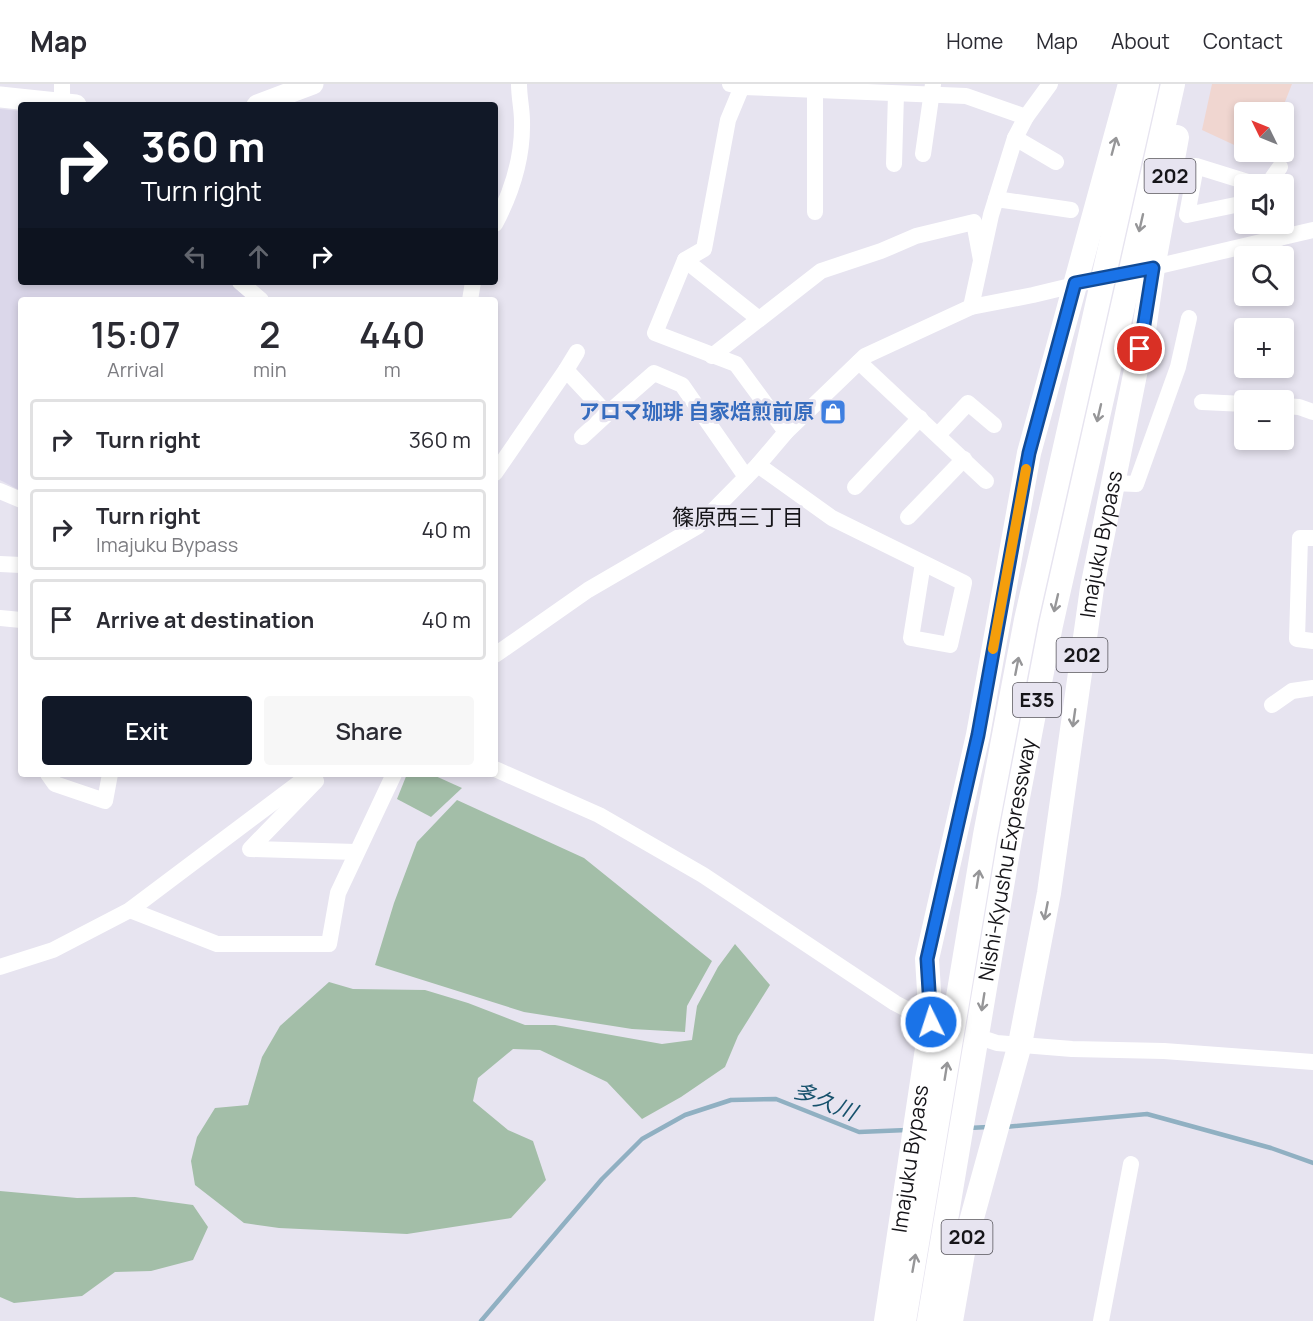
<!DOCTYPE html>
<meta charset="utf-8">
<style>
:root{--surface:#fff;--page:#f7f7f7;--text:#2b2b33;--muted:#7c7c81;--line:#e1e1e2;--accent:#111827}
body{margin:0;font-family:Manrope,"Noto Sans JP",sans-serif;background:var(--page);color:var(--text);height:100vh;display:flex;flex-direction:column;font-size:22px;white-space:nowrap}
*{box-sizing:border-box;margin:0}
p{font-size:20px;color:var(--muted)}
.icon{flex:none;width:33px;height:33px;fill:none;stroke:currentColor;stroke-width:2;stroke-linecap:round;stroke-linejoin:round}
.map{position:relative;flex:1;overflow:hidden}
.drawer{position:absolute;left:18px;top:213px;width:480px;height:480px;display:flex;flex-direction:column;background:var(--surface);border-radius:6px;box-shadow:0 3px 9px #0003}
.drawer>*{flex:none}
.guide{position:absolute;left:18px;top:18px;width:480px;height:183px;border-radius:6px;box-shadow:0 3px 9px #0003;background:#111827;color:#fff;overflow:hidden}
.needle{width:39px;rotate:313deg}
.buttons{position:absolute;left:1234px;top:18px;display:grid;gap:12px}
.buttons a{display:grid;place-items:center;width:60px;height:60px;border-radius:6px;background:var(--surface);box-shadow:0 3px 9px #0003;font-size:30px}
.pin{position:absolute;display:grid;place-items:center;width:51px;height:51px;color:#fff;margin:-26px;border:3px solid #fff;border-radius:50%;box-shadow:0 2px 6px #0007}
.me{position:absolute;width:66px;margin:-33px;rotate:356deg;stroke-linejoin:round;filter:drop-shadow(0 0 4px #0008)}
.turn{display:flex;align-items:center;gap:21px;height:126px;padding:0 24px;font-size:27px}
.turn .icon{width:78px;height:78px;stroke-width:2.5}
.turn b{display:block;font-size:42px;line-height:51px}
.lanes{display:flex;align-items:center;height:57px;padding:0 24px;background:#0003;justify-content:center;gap:30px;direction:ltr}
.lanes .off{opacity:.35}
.eta{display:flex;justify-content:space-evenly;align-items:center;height:102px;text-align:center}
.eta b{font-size:36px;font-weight:600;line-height:42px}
.button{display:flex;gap:12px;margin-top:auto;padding:12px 24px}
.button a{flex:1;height:69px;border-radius:6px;background:var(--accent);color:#fff;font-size:24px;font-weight:600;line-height:69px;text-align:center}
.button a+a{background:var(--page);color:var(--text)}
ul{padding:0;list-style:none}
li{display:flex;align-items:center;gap:18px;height:81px;margin:0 12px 9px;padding:0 12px;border:3px solid var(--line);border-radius:6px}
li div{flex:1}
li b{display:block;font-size:22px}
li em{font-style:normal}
header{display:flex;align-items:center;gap:36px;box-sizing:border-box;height:84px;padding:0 30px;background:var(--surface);border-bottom:2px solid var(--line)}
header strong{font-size:28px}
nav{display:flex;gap:33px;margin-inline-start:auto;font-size:21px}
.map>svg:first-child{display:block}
</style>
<header>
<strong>Map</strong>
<nav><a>Home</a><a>Map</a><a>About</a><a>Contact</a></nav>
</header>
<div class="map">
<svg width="1313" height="1237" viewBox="0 0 1313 1237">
<rect width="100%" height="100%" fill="#e7e4f0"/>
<path fill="#f0d6d0" d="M1212 0H1292L1281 28H1245V66L1202 46Z"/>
<path fill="#dbd7ea" d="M0 25 21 27V198H231L251 216H21V407L0 396Z"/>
<g fill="#a3bea8">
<path d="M407 690H431L462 704 431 733 397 715Z"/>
<path d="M457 716 584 774 712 877 687 922 685 948 632 945 524 928 375 881 394 819 417 758Z"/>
<path d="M735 860 770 901 738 952 725 983 681 1013 642 1035 607 998 540 966 513 965 478 994 473 1017 508 1046 533 1057 546 1096 511 1134 407 1150 279 1144 244 1139 195 1101 191 1077 197 1053 215 1024 248 1021 262 973 280 942 329 898 353 905 425 906 468 919 525 941H555L662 960 692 956 697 922 718 883Z"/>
<path d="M0 1107 77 1114 135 1113 193 1121 208 1143 193 1176 151 1187 115 1188 82 1212 14 1219 0 1213Z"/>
</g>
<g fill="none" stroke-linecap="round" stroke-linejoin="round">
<g stroke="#90b0c2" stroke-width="4.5">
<path d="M1005 1043 1147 1030 1271 1064 1313 1079"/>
<path d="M969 1044 988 1043"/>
<path d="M481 1237 602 1095 642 1055 685 1031 731 1016 776 1015 859 1048 907 1046"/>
</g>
<g stroke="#fff" stroke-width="16">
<path d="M730 0 743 3 966 12 1026 33"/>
<path d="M743 0 728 36 704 165 685 176 655 249 736 280 786 348"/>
<path d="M62 19V0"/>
<path d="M1015 54 1056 78"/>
<path d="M923 70 933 0"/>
<path d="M894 80 896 10"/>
<path d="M1268 100 1280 83"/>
<path d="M996 115 1071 126"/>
<path d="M1245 119 1187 131 1196 82 1254 100"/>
<path d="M815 128V4"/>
<path d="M495 140C512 108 523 74 522 37 522 25 519 13 519 0"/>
<path d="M1274 140 1280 154"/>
<path d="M685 176 759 235"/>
<path d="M1146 185 1313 146"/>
<path d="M240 198 261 216"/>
<path d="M470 216 473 198"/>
<path d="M971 223 991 131 1015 54 1026 33 1050 0"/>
<path d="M712 272 821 187 881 167 916 152 974 138 981 176"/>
<path d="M859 278 986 397"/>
<path d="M566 286 577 268"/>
<path d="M1202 318 1245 320"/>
<path d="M1284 322 1299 323 1313 328"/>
<path d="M938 351 968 319 994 341"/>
<path d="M582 353 607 330"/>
<path d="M758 381 832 434 964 499 950 561 911 554 923 479"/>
<path d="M495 389 566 286 607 330 654 289 682 301 746 393"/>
<path d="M1113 399 1136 400 1178 283 1189 234"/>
<path d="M855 403 920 334"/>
<path d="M0 407 21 416"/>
<path d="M908 433 964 375"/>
<path d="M1313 454H1300L1297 555 1313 557"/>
<path d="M0 480 21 481"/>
<path d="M0 534 21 536"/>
<path d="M495 571 588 506 698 442 758 381 786 348 865 272 971 223 1033 211 1112 192"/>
<path d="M1272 621 1292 607 1313 604"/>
<path d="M495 685 599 731 703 791 895 919 931 938"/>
<path d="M48 690 55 700 105 717 110 690"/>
<path d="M314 693 316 697 250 765 356 768"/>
<path d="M130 826 217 860H329L338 809 394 690"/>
<path d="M0 883 53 866 130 826 311 690"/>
<path d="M988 956 997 959 1072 965 1164 967 1313 978"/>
<path d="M1101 1237 1131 1080"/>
</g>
<g stroke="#fff" stroke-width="21">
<path d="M0 13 76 21"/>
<path d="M257 21 313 0"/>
</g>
<g stroke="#fff" stroke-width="24">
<path id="s1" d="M886 1237 931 938 927 875 978 651 1029 369 1130 0"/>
<path d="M904 1237 985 751 1026 536 1147 0"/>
<path id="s2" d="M929 1237 1010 755 1051 541 1173 0"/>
<path id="s3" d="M951 1237 964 1163 1020 960 1049 809 1092 504 1144 246 1153 184 1177 53"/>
</g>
</g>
<defs><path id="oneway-shaft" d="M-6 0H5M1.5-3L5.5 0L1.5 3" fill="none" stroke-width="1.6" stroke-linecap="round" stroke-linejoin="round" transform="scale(1.5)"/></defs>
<g stroke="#969698">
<use href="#oneway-shaft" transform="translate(1114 62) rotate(-75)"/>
<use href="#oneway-shaft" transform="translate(1141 139) rotate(103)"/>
<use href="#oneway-shaft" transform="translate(1099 329) rotate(103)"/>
<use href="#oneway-shaft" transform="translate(1056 519) rotate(103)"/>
<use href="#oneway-shaft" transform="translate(1017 582) rotate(-79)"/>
<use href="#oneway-shaft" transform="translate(1074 634) rotate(98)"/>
<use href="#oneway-shaft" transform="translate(978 795) rotate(-81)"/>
<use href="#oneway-shaft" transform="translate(1046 827) rotate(101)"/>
<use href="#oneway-shaft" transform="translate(983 918) rotate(99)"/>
<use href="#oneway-shaft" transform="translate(946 987) rotate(-81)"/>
<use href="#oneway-shaft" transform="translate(914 1179) rotate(-80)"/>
</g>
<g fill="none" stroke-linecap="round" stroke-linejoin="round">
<defs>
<path id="route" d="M931 938 927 875 978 651 1029 369 1075 199 1153 184 1140 265"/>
</defs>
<use href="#route" stroke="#114b97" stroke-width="15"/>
<use href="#route" stroke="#1a73e8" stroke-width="10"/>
<path stroke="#f59e0b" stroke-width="10" d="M993 565 1026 385"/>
</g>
<defs>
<symbol id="shop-square" viewBox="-11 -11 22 22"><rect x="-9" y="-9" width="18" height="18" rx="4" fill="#3f7fe0" stroke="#e7e4f0"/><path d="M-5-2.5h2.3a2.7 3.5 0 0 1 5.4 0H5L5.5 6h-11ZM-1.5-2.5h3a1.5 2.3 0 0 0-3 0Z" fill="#fff"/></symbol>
</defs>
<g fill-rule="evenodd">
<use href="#shop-square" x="818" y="313" width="30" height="30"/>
</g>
<g text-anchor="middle" stroke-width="6" stroke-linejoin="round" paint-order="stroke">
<g fill="#e7e4f0" stroke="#55535a" stroke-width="1.5">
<rect x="1144.5" y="75" width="51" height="34" rx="4.5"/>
<rect x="1056.5" y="554" width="51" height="34" rx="4.5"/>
<rect x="1013" y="599" width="48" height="34" rx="4.5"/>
<rect x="941.5" y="1136" width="51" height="34" rx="4.5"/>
</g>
<g font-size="20" font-weight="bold" fill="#161519">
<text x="1170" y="99">202</text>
<text x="1082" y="578">202</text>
<text x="1037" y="623">E35</text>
<text x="967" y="1160">202</text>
</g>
<g font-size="21" font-weight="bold" fill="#366cbe" stroke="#e7e4f0" text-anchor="end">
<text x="814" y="335">アロマ珈琲 自家焙煎前原</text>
</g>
<g font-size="21" fill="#161519" stroke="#e7e4f0">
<text dy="7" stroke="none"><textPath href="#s3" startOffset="792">Imajuku Bypass</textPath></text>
<text dy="7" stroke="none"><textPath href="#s2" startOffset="468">Nishi-Kyushu Expressway</textPath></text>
<text dy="7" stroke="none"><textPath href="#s1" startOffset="164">Imajuku Bypass</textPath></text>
</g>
<g font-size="22" fill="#161519" stroke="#e7e4f0">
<text x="738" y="441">篠原西三丁目</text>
</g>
<g font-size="22" font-style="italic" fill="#16516c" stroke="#e7e4f0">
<text transform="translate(825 1017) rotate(22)" y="8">多久川</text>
</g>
</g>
</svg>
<div class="buttons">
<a><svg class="needle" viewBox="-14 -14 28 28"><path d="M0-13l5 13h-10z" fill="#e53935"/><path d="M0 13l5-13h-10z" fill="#7c7c81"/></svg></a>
<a><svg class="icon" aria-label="sound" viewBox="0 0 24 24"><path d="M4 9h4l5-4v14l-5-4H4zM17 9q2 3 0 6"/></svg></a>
<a><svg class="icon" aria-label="search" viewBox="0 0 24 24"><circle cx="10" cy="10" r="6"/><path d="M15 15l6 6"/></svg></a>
<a>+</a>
<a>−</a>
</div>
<div class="pin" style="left:1140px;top:265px;background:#d93025"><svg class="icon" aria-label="arrive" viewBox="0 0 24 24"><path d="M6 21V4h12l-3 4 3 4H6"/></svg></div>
<svg class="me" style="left:931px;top:938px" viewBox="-20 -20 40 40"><circle r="17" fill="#1a73e8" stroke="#fff" stroke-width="3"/><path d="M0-11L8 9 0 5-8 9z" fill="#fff"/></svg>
<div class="guide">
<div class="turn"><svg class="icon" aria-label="right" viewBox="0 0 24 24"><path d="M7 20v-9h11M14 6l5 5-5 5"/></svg><div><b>360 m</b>Turn right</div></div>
<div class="lanes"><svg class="icon off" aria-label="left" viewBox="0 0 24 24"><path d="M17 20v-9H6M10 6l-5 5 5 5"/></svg><svg class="icon off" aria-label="ahead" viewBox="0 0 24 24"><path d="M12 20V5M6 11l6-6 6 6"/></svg><svg class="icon" aria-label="right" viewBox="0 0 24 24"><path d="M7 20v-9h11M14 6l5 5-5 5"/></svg></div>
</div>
<section class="drawer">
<div class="eta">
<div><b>15:07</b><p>Arrival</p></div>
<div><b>2</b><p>min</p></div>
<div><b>440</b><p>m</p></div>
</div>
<ul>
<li><svg class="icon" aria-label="right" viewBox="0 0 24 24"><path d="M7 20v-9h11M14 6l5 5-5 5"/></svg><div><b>Turn right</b></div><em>360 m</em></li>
<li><svg class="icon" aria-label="right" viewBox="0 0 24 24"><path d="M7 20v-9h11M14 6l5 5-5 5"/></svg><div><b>Turn right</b><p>Imajuku Bypass</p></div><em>40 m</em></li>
<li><svg class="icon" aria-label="arrive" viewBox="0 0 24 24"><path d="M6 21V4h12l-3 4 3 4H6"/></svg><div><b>Arrive at destination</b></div><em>40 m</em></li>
</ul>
<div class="button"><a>Exit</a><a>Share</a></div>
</section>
</div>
